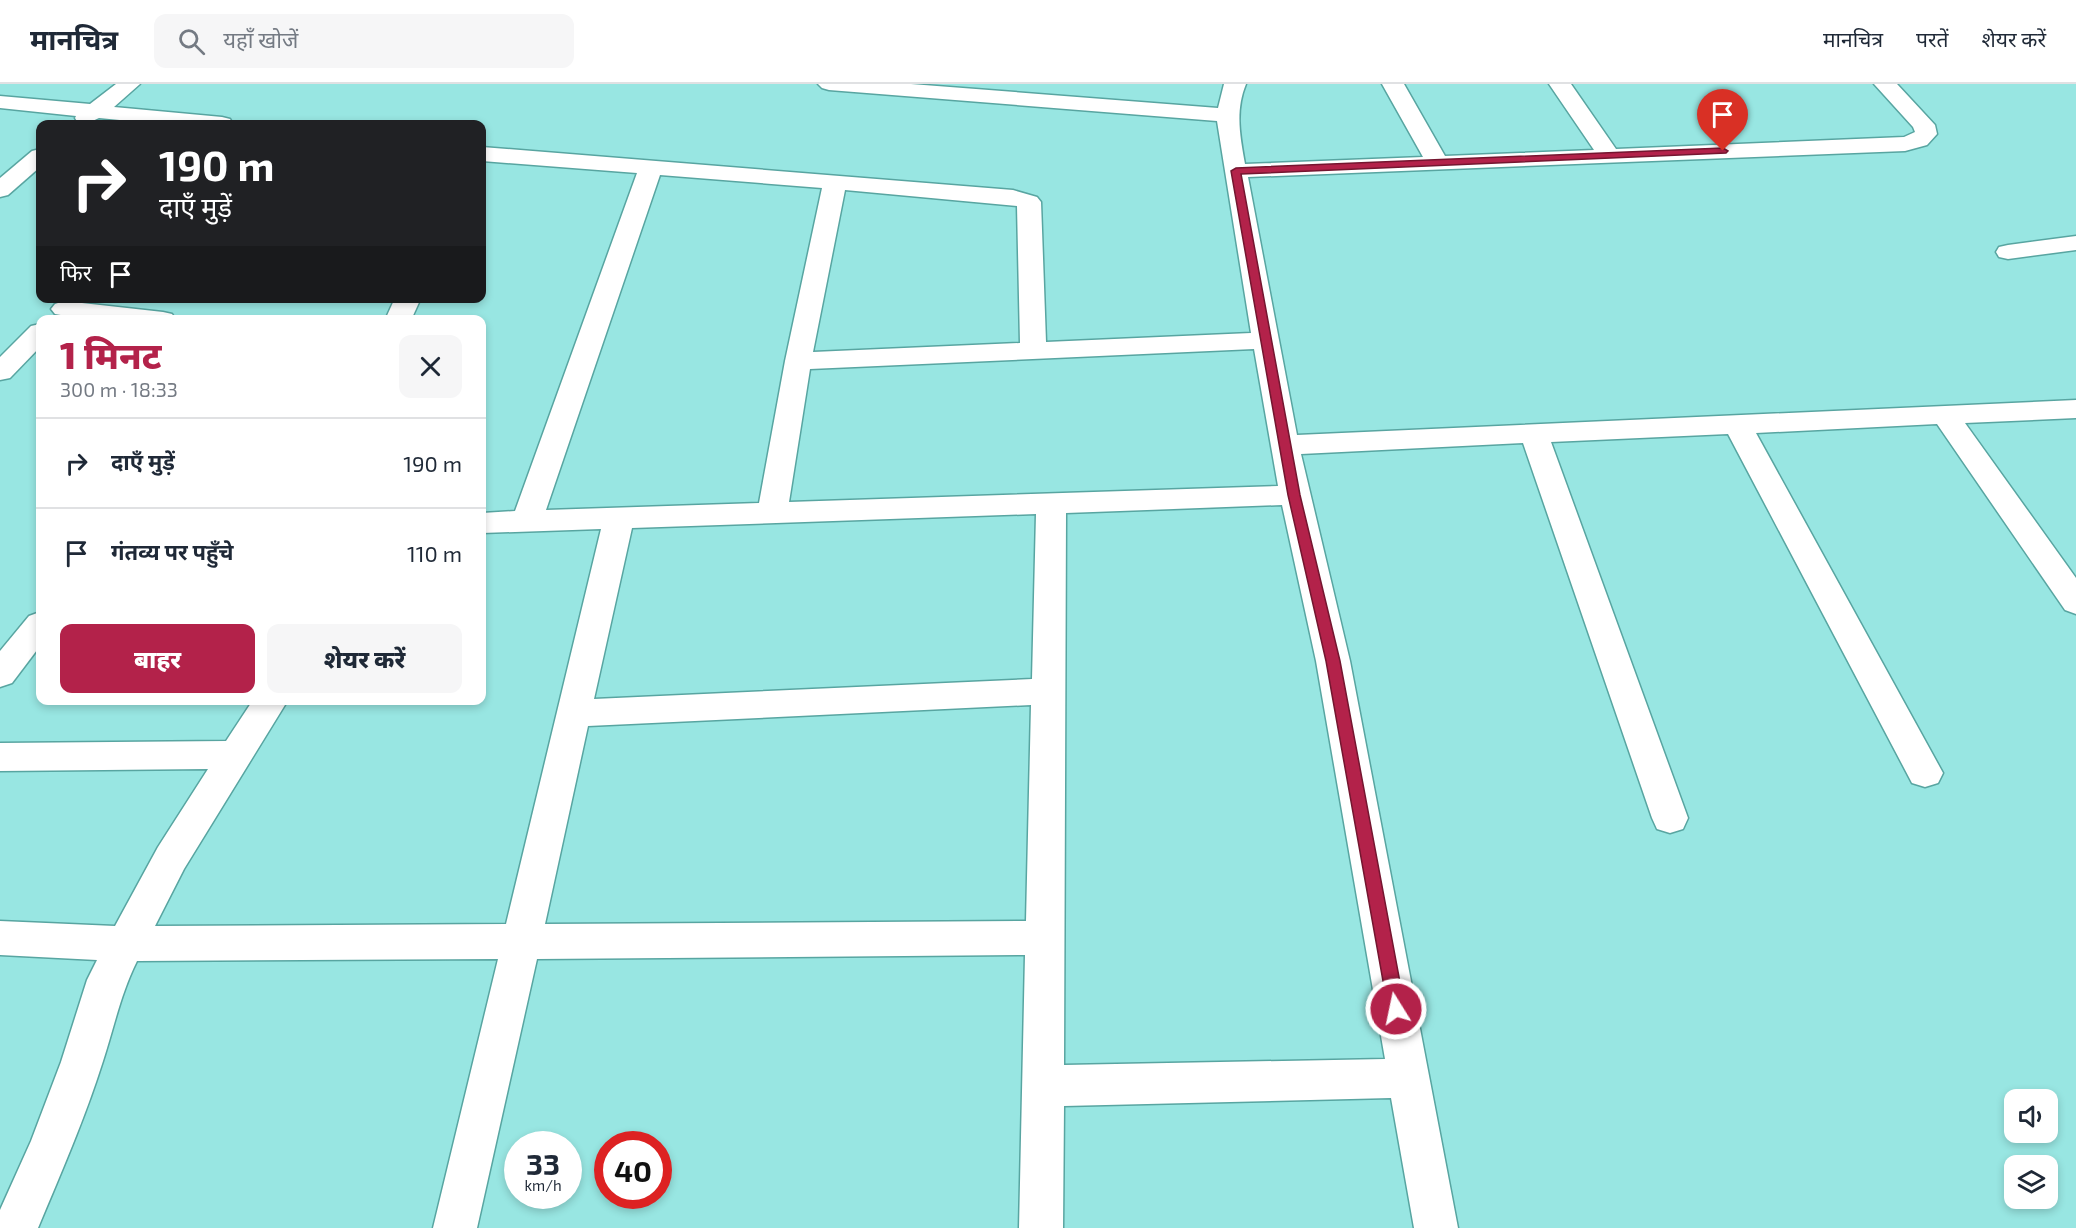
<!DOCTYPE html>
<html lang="hi">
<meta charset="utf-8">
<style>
:root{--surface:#fff;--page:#f6f6f7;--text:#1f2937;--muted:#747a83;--line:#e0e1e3;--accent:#b3224a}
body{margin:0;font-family:"Exo 2","Noto Sans Devanagari",sans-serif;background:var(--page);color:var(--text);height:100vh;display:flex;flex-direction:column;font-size:22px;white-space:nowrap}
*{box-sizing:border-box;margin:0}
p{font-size:20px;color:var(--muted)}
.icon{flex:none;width:33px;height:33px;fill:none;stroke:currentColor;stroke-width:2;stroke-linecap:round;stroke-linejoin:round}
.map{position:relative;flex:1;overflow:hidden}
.side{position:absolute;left:36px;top:231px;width:450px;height:390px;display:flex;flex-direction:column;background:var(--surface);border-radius:12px;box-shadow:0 3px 9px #0003}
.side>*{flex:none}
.guide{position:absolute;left:36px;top:36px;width:450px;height:183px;border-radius:12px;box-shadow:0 3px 9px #0003;background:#202124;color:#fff;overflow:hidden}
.buttons{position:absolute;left:2004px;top:1005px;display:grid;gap:12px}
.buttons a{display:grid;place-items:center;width:54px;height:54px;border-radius:12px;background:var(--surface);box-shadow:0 3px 9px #0003;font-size:30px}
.speed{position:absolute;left:504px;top:1047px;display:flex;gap:12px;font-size:30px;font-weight:700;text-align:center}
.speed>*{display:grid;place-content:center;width:78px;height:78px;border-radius:50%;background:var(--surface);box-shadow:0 3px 9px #0003;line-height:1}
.speed small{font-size:15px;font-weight:400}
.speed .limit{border:9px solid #d22;background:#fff;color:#111}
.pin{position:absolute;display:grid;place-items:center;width:51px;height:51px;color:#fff;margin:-62px -26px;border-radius:50% 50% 50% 0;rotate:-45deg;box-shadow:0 0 6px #0007}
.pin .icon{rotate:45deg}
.me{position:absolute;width:66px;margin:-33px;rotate:350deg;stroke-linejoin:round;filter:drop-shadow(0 0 4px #0008)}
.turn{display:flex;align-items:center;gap:21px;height:126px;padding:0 24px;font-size:27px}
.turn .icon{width:78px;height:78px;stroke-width:2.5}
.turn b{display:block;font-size:42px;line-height:51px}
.then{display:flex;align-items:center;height:57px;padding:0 24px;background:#0003;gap:12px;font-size:22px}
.round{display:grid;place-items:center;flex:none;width:63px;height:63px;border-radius:12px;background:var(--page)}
.headline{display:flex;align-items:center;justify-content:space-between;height:102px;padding:0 24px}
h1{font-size:36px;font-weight:800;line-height:45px;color:var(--accent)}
.button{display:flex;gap:12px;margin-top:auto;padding:12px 24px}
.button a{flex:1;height:69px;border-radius:12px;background:var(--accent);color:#fff;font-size:24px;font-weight:800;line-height:69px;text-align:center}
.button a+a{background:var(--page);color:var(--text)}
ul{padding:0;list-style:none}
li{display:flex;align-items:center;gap:18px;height:90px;padding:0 24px;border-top:2px solid var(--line)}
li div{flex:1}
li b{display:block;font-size:22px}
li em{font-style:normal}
header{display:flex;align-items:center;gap:36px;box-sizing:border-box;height:84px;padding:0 30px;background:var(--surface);border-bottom:2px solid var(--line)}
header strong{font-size:28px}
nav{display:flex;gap:33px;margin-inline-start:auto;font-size:21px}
.search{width:420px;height:54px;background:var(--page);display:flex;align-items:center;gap:15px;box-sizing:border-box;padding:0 21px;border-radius:12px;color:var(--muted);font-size:22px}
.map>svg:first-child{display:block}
</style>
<header>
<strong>मानचित्र</strong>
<div class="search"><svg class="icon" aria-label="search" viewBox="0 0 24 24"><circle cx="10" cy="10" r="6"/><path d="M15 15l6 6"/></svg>यहाँ खोजें</div>
<nav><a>मानचित्र</a><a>परतें</a><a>शेयर करें</a></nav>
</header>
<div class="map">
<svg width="2076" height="1144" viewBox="0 0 2076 1144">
<rect width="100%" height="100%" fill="#98e6e2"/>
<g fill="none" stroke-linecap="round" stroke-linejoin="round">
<defs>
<g id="minor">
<path d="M116 0H140L114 23 222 33 230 35 233 40H161L99 34 86 40 78 39 75 34 76 32 0 24V12L90 20Z"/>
<path d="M818 0H911L1218 24 1224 0H1246C1235 27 1240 52 1245 80L1423 73 1382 0H1404L1445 72 1594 66 1549 0H1571L1616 65 1904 53 1915 48 1913 43 1874 0H1897L1935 41 1937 50 1927 61 1905 67 1248 93 1297 351 2076 316V334L1965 339 2076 494V530L2065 526 1937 340 1756 349 1943 689 1938 699 1925 703 1912 699 1728 350 1551 358 1688 734 1683 745 1670 749 1657 745 1652 734 1523 359 1301 370 1350 577 1458 1144H1414L1391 1014 1064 1022 1063 1144H1019L1025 871 537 875 477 1144H433L498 875 137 877C121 909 114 943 103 977 85 1034 61 1089 38 1144H0V1126L31 1057 61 978 87 896 97 876 0 871V837L115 842 158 763 208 685 0 687V659L226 657 253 616H288L184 785 155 842 506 840 601 445 482 449V429L515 427 637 89 482 77V63L1013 106 1037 113 1041 118 1046 258 1251 249 1217 37 829 6 822 4ZM660 91 822 104 785 277 759 419 546 426ZM845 106 1017 122 1020 259 813 268ZM1254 265 1278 402 789 418 810 285ZM1282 421 1316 577 1385 975 1064 981 1066 429ZM1036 430 1032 595 594 615 632 444ZM1031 621 1026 837 545 840 588 642Z"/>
<path d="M40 65V83L8 111 0 113V94L32 67Z"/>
<path d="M2076 152V166L2008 175 1999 173 1996 168 1999 163 2008 161Z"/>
<path d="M395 214H421L411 236H385Z"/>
<path d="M64 217 163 228 172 230 176 236H89L55 230 51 225 55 220Z"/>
<path d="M40 240V263L10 294 0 296V273L31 242Z"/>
<path d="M40 528V562L12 599 0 603V567L29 532Z"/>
</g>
</defs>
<use href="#minor" stroke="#58a5a1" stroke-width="3"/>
<use href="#minor" fill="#fff" fill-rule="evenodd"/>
</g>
<path fill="#b3224a" stroke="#741630" stroke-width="1.5" d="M1723 64 1728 67 1726 69 1241 90 1300 411 1340 577 1405 925 1402 930 1396 932 1391 930 1388 925 1326 577 1288 411 1231 87 1236 84Z"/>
</svg>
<div class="buttons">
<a><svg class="icon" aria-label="sound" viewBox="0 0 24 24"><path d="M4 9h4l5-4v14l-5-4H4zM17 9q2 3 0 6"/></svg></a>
<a><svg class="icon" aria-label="layers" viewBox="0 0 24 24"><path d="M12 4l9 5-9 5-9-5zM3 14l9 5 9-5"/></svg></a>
</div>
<div class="speed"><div>33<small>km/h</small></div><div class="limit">40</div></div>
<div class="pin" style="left:1723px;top:67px;background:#d93025"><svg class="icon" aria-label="arrive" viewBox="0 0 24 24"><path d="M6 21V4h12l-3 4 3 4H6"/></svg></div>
<svg class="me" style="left:1396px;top:925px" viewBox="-20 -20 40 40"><circle r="17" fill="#b3224a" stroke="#fff" stroke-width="3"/><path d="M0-11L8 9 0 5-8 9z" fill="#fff"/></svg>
<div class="guide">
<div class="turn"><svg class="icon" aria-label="right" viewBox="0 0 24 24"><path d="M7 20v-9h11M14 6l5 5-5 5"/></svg><div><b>190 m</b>दाएँ मुड़ें</div></div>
<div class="then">फिर<svg class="icon" aria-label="arrive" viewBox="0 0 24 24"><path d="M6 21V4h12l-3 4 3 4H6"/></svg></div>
</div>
<section class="side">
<div class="headline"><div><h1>1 मिनट</h1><p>300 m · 18:33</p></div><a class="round"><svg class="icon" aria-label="close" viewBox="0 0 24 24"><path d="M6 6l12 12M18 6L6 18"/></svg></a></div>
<ul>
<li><svg class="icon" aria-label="right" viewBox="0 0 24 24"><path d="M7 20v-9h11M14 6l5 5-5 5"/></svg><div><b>दाएँ मुड़ें</b></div><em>190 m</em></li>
<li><svg class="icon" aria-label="arrive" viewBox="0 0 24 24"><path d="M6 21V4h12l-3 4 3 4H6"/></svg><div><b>गंतव्य पर पहुँचे</b></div><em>110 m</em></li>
</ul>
<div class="button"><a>बाहर</a><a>शेयर करें</a></div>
</section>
</div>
